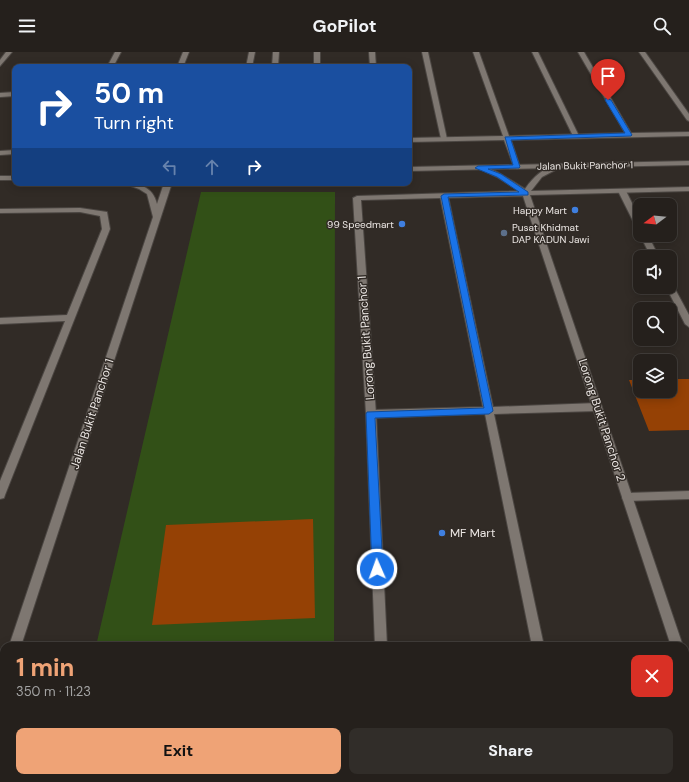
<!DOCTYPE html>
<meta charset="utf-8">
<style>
:root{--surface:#25201c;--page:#312d29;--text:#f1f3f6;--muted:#a3a3a3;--line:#423e3b;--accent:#efa376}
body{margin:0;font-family:"DM Sans",sans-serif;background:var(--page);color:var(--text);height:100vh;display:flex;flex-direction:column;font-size:15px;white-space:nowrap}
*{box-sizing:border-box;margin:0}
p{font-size:13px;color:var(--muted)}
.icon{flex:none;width:22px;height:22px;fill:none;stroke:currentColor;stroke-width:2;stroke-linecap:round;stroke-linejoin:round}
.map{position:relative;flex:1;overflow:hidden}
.drawer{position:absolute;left:0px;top:590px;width:689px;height:140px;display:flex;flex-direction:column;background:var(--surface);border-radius:12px 12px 0 0;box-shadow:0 2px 10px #0003,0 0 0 1px var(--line)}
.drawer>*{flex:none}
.hud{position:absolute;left:12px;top:12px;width:400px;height:122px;border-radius:8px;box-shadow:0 2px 10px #0003,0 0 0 1px var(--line);background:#1a4fa0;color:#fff;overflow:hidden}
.needle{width:26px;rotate:254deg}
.tools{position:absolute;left:633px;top:146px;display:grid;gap:8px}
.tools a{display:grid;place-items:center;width:44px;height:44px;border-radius:8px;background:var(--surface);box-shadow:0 2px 10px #0003,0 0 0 1px var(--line);font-size:20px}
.pin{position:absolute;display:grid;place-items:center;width:34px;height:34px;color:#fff;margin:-41px -17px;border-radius:50% 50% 50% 0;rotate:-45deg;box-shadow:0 0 4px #0007}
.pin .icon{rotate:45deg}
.me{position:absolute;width:44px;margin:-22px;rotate:358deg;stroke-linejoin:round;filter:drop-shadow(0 0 3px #0008)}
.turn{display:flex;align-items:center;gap:14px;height:84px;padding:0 16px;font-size:18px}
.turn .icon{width:52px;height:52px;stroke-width:2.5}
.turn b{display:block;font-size:28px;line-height:34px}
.lanes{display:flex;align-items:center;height:38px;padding:0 16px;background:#0003;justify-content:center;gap:20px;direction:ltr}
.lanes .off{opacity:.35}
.round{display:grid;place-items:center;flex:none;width:42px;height:42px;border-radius:8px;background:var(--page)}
.head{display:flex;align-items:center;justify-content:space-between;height:68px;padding:0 16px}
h1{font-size:24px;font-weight:700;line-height:30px;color:var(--accent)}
.cta{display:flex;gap:8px;margin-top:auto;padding:8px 16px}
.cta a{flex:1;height:46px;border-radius:8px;background:var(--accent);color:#111;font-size:16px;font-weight:700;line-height:46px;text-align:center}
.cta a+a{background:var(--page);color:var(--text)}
header{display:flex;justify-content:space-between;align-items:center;height:52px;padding:0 16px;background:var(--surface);font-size:18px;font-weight:700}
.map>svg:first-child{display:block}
</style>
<header><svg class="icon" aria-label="menu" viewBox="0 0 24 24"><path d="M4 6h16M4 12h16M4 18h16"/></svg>GoPilot<svg class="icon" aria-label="search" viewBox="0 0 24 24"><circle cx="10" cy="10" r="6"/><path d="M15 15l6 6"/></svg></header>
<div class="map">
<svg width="689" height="730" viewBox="0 0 689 730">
<rect width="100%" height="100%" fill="#312b26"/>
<g fill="#325017">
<path d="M201 140H335L334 594H96Z"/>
<path d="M65 726H334V730H64Z"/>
</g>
<g fill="#954105">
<path d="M670 327H689V378L649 379 629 328H640V339H670Z"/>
<path d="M313 467 315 566 152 573 166 473Z"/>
</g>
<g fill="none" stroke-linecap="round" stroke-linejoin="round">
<defs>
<g id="service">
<path d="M183 0H189L183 15H177Z"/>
<path d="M249 0H255L252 15H246Z"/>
<rect x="314" y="0" width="6" height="15"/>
<path d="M422 0H428L447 87 446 88 441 87Z"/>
<path d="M532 0H538L579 84 578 85 573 84Z"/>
<path d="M639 0H645L689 62V69L687 68Z"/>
<path d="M619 137H622L626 139 640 167V177L636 175 618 139Z"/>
<path d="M441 142H444L448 144 493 355 597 351 600 352 602 355 600 358 597 359 494 362 544 594H532L485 362 371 366 367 365 366 362 367 359 371 358 483 355 440 144Z"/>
<path d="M640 183H648L659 205H651Z"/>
<path d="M670 232 674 235 689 263V275L685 272 666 235H670Z"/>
<path d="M689 439V447L627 449 623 448 622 445 623 442 627 441Z"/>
<path d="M559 726H573L574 730H560Z"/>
</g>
<g id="minor">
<path d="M6 0H12L0 14V8Z"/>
<path d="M115 0H121L113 15H107Z"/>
<path d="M273 0H279L278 15H272Z"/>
<path d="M369 0H375L376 15H370Z"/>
<path d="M473 0H479L509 84 625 81 578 0H584L631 81 689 80V84L511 88 520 115 517 117 514 115 504 88 409 90V86L503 84Z"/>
<path d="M15 40V44L0 45V41Z"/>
<path d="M15 98V102L0 103V99Z"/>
<path d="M559 112 562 114 561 115 542 125 531 139 689 135V139L530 143 683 594H671L523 144 361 148 376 362 387 594H375L366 362 353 146 357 144 519 139 497 125 476 115C484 109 516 132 525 137 534 124 543 116 559 112Z"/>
<rect x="0" y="124" width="15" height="4"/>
<path d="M80 156 107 160 110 177 5 443 4 446 0 447V429L65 269 0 272V266L67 263 102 177 100 164 80 160 0 161V157Z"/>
<path d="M685 612 689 613V637L685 635Z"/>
<path d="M379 726H393L394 730H380Z"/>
</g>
<g id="tertiary">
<path d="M689 109V113L409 119V115Z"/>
<path d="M123 131C140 131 153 135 157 152L164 131H172L21 594H9L153 165 147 142 139 137Z"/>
<path d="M4 622V646L0 648V624Z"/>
</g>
</defs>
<use href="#service" stroke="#4b4642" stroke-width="2"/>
<use href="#minor" stroke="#4b4642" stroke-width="2"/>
<use href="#tertiary" stroke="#4b4642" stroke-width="2"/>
<use href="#service" fill="#7e7771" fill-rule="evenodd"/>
<use href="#minor" fill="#7e7771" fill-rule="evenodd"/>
<use href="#tertiary" fill="#7e7771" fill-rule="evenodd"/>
</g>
<path fill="#1a73e8" stroke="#114b97" d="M606 46 611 48 632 83 631 84 511 88 520 115 519 116 488 117 501 122 528 140V143L448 145 493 359 489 362 375 366 383 517 381 520 377 522 373 520 372 517 366 362 367 360 484 356 441 144 444 142 519 140 497 125 475 116 478 114 513 113 505 85 625 81 605 48Z"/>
<g fill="#3f7fe0" stroke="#312b26" stroke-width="1.5">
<circle cx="575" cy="158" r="4"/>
<circle cx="402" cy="172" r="4"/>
<circle cx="442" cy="481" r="4"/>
</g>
<circle fill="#5c6f8a" stroke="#312b26" stroke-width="1.5" cx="504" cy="181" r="4"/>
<g text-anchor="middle" stroke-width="3" stroke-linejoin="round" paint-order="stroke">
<g font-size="10" fill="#ebe6e3" stroke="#312b26">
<text transform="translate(585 113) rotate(-1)" y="4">Jalan Bukit Panchor 1</text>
</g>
<g font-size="10" fill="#ebe6e3" stroke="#312b26" text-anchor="end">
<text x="567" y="162">Happy Mart</text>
<text x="394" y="176">99 Speedmart</text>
<text x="512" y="179" text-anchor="start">Pusat Khidmat<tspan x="512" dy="12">DAP KADUN Jawi</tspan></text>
</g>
<g font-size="12" fill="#ebe6e3" stroke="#312b26">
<text transform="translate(366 286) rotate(-94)" y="4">Lorong Bukit Panchor 1</text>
<text transform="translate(92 362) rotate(-72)" y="4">Jalan Bukit Panchor 1</text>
<text transform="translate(602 368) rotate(72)" y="4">Lorong Bukit Panchor 2</text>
</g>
<g font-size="12" fill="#ebe6e3" stroke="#312b26" text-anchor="start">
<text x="450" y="485">MF Mart</text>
</g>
</g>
</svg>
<div class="tools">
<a><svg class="needle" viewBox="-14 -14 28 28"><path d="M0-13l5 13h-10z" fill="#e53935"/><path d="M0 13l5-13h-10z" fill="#a3a3a3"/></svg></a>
<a><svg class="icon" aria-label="sound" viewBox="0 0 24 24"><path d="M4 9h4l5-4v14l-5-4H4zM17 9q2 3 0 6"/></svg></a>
<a><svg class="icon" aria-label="search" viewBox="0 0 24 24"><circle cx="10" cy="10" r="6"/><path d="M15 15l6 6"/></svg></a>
<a><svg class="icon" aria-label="layers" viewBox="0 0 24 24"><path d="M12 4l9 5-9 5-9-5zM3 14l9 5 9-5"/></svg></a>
</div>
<div class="pin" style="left:608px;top:48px;background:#d93025"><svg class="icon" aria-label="arrive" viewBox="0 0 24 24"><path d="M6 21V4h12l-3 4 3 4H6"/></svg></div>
<svg class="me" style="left:377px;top:517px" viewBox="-20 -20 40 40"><circle r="17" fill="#1a73e8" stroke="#fff" stroke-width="3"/><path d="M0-11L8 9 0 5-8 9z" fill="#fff"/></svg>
<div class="hud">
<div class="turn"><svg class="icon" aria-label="right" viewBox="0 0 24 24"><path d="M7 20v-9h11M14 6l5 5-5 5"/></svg><div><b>50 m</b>Turn right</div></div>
<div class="lanes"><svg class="icon off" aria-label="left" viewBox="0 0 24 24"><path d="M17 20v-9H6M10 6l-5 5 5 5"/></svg><svg class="icon off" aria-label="ahead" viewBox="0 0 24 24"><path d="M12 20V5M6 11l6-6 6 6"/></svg><svg class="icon" aria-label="right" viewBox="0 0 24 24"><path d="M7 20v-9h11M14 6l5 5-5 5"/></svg></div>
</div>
<section class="drawer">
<div class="head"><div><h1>1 min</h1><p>350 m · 11:23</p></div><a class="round" style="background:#d93025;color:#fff"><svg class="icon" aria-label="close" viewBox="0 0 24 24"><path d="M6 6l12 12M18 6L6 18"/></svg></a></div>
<div class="cta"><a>Exit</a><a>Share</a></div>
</section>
</div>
